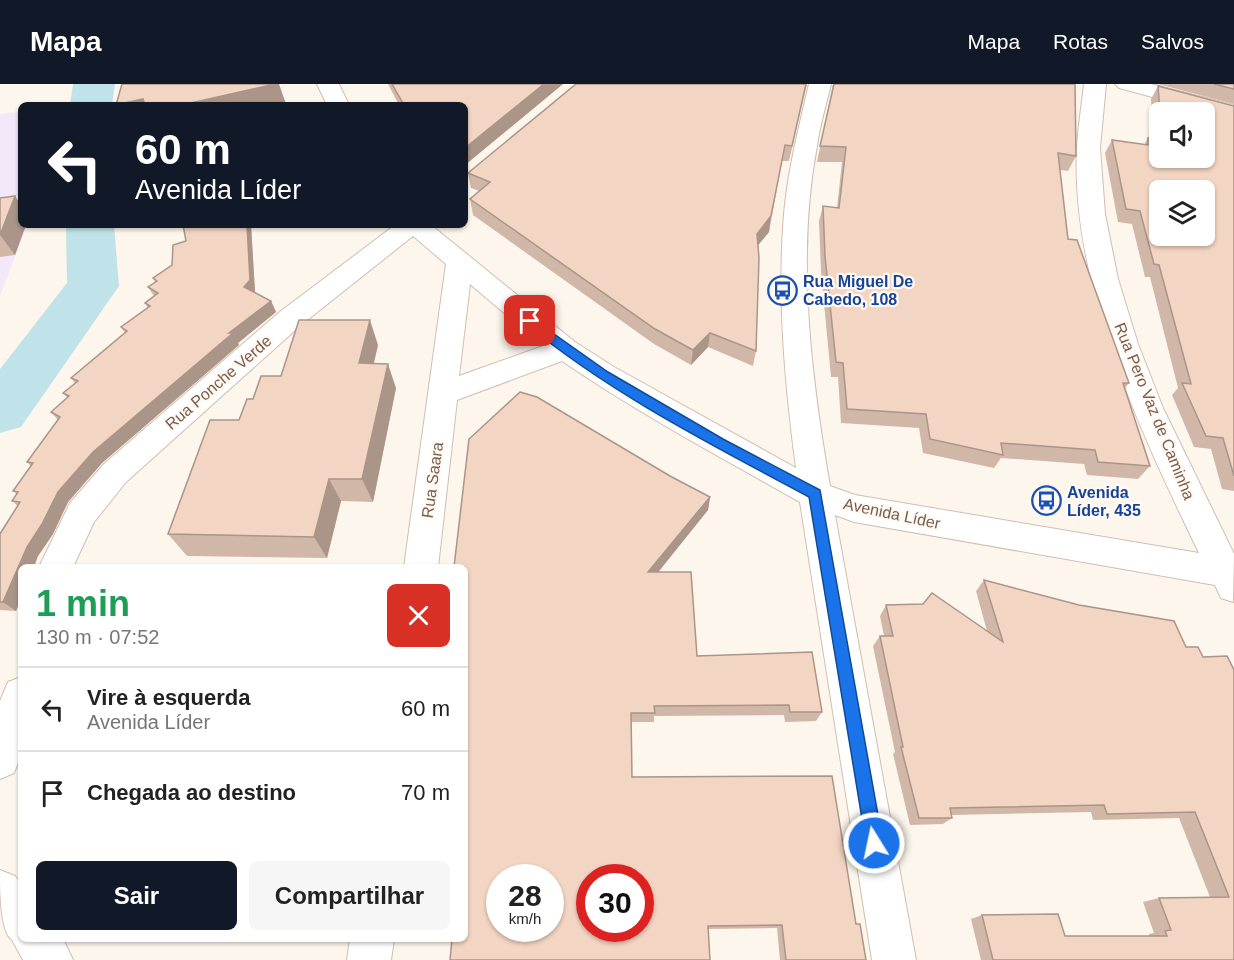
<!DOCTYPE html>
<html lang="pt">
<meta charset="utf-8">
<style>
:root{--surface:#fff;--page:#f6f6f6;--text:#222;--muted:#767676;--line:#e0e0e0;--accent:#111827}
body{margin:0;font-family:Helvetica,sans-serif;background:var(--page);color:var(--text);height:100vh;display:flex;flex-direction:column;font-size:22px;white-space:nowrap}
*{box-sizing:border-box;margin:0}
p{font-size:20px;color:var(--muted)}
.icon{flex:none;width:33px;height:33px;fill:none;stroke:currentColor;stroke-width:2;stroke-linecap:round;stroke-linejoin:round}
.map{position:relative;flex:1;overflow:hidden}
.side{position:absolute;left:18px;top:480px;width:450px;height:378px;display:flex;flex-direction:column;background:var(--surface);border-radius:9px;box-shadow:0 2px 4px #0004}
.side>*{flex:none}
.top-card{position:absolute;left:18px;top:18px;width:450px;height:126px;border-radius:9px;box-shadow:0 2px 4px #0004;background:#111827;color:#fff;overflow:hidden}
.buttons{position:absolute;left:1149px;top:18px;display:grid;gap:12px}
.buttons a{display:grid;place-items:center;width:66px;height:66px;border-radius:9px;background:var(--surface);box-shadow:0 2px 4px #0004;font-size:30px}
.speed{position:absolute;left:486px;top:780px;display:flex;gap:12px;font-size:30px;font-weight:700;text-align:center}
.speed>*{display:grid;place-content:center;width:78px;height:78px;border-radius:50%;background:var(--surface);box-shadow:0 2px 4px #0004;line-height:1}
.speed small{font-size:15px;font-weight:400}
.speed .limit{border:9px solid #d22;background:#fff;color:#111}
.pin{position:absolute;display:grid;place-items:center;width:51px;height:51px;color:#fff;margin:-26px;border-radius:12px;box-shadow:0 3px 9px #0006}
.me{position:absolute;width:66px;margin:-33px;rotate:350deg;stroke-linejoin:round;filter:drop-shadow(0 0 4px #0008)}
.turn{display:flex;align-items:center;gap:21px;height:126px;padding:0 18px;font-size:27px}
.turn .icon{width:78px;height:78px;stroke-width:2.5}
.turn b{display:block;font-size:42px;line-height:51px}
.round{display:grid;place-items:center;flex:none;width:63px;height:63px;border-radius:9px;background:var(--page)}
.overview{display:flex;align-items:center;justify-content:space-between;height:102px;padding:0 18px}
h1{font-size:36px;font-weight:600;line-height:45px;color:#1e9e55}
.action{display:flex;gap:12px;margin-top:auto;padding:12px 18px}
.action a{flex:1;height:69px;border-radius:9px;background:var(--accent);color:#fff;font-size:24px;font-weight:600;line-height:69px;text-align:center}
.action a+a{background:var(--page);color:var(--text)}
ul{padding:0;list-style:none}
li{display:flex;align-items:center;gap:18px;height:84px;padding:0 18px;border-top:2px solid var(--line)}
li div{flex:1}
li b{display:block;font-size:22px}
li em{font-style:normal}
header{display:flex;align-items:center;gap:36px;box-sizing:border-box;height:84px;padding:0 30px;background:var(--accent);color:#fff}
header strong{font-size:28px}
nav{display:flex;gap:33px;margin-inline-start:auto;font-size:21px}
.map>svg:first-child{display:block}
</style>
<header>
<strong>Mapa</strong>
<nav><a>Mapa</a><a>Rotas</a><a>Salvos</a></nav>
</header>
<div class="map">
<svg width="1234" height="876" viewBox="0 0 1234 876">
<rect width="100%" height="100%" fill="#fdf6ec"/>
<path fill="#f3e8fa" d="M21 28V141H27L0 212V30Z"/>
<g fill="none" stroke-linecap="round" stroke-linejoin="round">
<g fill="#bfe3e8" fill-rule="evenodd">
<path d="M73 0H115L112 21H70Z"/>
<path d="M66 141H114L119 202 21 343 0 349V285L67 199Z"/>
</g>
<defs>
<g id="minor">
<path d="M317 0H339L349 21H327Z"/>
<path d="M809 0H831C826 21 820 41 817 62 796 173 811 292 830 402L855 411 1199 469C1141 349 1070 199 1077 63 1078 42 1082 21 1084 0H1106L1100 64 1105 130 1118 195 1138 260 1163 324 1234 470 1233 518 1221 514 1215 501 854 438 835 431 916 876H872L800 418C720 373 638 329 562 277L457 316 438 483H404L446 180 413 152 301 241 126 398 94 438 73 483H39L70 419 104 380 281 227 395 141H431L575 258 614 283 796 384C785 300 777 215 784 130 788 85 799 43 809 0ZM470 200 543 262 459 292Z"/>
<path d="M1115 0H1151L1234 21V35L1119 4Z"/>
<path d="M21 593V671L14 689 0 695V617L8 598Z"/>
<path d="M0 786 15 792 21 800V855H63L73 876H23L12 856C0 848 0 805 0 786Z"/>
<path d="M350 855H394L391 876H347Z"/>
</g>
</defs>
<use href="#minor" stroke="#d1beb0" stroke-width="2"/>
<use href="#minor" fill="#fff" fill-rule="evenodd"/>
</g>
<g fill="#d1b7a8" fill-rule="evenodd">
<path d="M388 0H563L465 81V21H399Z"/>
<path d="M807 0 789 77H782L769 148 758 161 756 267 753 282 708 263 691 281 654 260 473 131 470 115 479 107 471 104 468 89Z"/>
<path d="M833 0H1075L1076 72 1068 87 1060 86 1068 155 1129 299 1125 304 1150 382 1138 395 1087 391 1084 380 1001 374 994 384 923 369 919 344 841 339 838 293H831L821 187 819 137 823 122 837 124 842 78H817Z"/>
<path d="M1158 0H1234V20Z"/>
<path d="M1158 2 1234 22V407L1222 405 1211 365 1194 363 1172 311 1178 304 1150 193H1145L1132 140 1118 138 1105 69 1112 56 1144 61 1148 54H1153L1151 15ZM1160 28H1204L1160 74Z"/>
<path d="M0 114 21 141H26L15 171 0 173Z"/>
<path d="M183 141H251L255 208 254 209 271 217 276 228 238 259 239 261 102 379 68 418 53 450 38 472 21 483V514L16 527 0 526V450L18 422 12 417 17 410 13 407 31 382 27 378 58 336 51 328 68 314 63 309 75 299 71 294 125 249 121 243 148 224 145 219 154 212 148 203 155 198 153 194 172 181 186 157Z"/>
<path d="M378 261 374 279 396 304 373 418 341 417 327 474 187 472 168 450 239 336 281 292Z"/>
<path d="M670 392 710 413 708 426 657 488 697 572 822 628 816 637 785 638 784 631 654 632V638H631L632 693 856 840 866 876H780L777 844 708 845 452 855Z"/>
<path d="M984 496 1186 563 1203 573 1227 572 1234 876H981L971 835 982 831 1065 852H1149V850L1154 849 1143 818 1159 814 1210 813 1179 734 1093 736 1091 728 951 731 952 734 943 740 910 741 893 670 895 668 873 562 880 552H884L880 532 886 521 987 547 976 507Z"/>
</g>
<g fill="#aa9588">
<path d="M275 0H279L286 20 281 21H182Z"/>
<path d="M544 0H563L465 81V64Z"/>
<path d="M143 15 146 21H117Z"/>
<path d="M15 112 21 121V141H26L15 171 0 151Z"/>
<path d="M771 132 769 148 755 165 757 150Z"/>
<path d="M247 141H251L255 208 249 215 244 203Z"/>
<path d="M271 217 276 228 238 259 239 261 102 379 68 418 53 450 38 472 34 483H21V514L16 527 3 518 27 463 58 408 93 368 229 249Z"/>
<path d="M370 236 378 261 368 303 359 279Z"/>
<path d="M710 249 708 263 691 281 693 266Z"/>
<path d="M388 280 396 304 373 418 362 395Z"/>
<path d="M329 395 341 417 327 474 314 453Z"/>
<path d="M710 413 708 426 648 501V488Z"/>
</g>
<g fill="#f3d5c3" stroke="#aa9588" stroke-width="1.5" fill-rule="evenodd">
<path d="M122 0H275L182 21H145L143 15 116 21Z"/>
<path d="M392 0H544L465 64V21H404Z"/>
<path d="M576 0H806L792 62 785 61 771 132 757 150 759 174 756 267 710 249 693 266 655 245 470 115 490 98 468 89Z"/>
<path d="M834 0H1075L1076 72 1058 69 1068 155 1077 156 1129 299H1123L1150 382 1098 378 1095 366 1001 359 1003 371 930 355 926 330 847 325 843 279 836 278 825 172 823 122 839 124 846 63 820 62Z"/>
<path d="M1214 0H1234V5Z"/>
<path d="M1158 2 1234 22V392L1223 354 1206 352 1182 299 1191 300 1159 181 1154 180 1140 127 1126 125 1112 56 1148 61V54L1160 56V74H1204V28H1160ZM1160 106H1204V152H1160Z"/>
<path d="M15 112 0 151V114Z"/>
<path d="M183 141H247L250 196 244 203 271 217 229 249H233L93 368 58 408 42 440 27 463 3 518H0V450L20 418 12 417 18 408 13 407 33 379 27 378 60 333 51 328 69 312 63 309 78 297 71 294 127 247 121 243 150 222 145 219 158 209 148 203 157 197 153 194 172 181 173 161 186 157Z"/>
<path d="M299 236H370L359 279 388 280 362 395H329L314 453 168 450 210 336H239L247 315H253L261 292H281Z"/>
<path d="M520 308 537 313 670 392 710 413 648 488H691L697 572 812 568 822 628H790L789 621 654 622 655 629H631L632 693 832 692 856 840H860L866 876H786L782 841 708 842 710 876H450L452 855H465V483H454L469 355ZM500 794H550V844H500ZM590 794H640V844H590Z"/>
<path d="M984 496 1079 521 1174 537 1186 563H1198L1203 573 1227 572 1234 586V876H993L982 831 1058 830 1065 852H1167L1165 847 1171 846 1159 814 1229 813 1195 728 1107 730 1104 721 950 724 952 734H919L901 663H903L880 552H893L886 521 923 520 932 509 1003 558Z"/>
</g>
<path fill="#1a73e8" stroke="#114b97" stroke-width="1.5" d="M530 233 608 288 723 355 820 406 883 759 880 766 874 768 868 766 866 759 809 413C712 361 611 310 526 240V234Z"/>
<defs>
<symbol id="bus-ring" viewBox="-11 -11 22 22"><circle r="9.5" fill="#fffaf3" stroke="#1a4fb4" stroke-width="1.5"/><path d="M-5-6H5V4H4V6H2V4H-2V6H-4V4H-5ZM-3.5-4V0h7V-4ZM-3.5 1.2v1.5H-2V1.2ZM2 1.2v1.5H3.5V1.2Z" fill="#1a4fb4"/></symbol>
</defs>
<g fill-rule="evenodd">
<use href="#bus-ring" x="766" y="190" width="33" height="33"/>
<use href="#bus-ring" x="1030" y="400" width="33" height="33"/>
</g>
<g text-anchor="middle" stroke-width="4.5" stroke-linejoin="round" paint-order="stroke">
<g font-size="16" font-weight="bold" fill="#164399" stroke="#fffaf3" text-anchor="start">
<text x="803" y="203">Rua Miguel De<tspan x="803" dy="18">Cabedo, 108</tspan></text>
<text x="1067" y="414">Avenida<tspan x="1067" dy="18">Líder, 435</tspan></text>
</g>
<g font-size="16" fill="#7a5c4d" stroke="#fffaf3">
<text transform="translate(218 298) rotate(-41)" y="6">Rua Ponche Verde</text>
<text transform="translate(1155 327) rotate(68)" y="6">Rua Pero Vaz de Caminha</text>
<text transform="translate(432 396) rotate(-82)" y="6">Rua Saara</text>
<text transform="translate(892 429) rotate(12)" y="6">Avenida Líder</text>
</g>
</g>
</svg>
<div class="buttons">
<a><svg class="icon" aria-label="sound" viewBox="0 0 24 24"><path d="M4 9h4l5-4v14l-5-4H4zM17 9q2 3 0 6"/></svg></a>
<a><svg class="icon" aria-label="layers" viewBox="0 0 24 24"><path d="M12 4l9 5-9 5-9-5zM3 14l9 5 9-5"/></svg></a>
</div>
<div class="speed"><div>28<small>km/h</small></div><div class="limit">30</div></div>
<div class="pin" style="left:530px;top:237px;background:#d93025"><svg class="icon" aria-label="arrive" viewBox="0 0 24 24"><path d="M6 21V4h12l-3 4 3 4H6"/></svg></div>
<svg class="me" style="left:874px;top:759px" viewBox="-20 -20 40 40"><circle r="17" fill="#1a73e8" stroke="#fff" stroke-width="3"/><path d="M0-11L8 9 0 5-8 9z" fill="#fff"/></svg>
<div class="top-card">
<div class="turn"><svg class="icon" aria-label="left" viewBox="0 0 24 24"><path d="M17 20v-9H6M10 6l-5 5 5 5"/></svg><div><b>60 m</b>Avenida Líder</div></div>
</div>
<section class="side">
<div class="overview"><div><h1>1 min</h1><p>130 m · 07:52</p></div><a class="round" style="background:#d93025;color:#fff"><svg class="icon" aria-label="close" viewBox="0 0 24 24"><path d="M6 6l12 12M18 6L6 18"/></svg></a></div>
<ul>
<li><svg class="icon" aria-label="left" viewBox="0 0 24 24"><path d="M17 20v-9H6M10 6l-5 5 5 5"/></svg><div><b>Vire à esquerda</b><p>Avenida Líder</p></div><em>60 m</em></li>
<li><svg class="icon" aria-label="arrive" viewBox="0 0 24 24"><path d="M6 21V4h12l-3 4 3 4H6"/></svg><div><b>Chegada ao destino</b></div><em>70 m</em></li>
</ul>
<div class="action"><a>Sair</a><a>Compartilhar</a></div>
</section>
</div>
